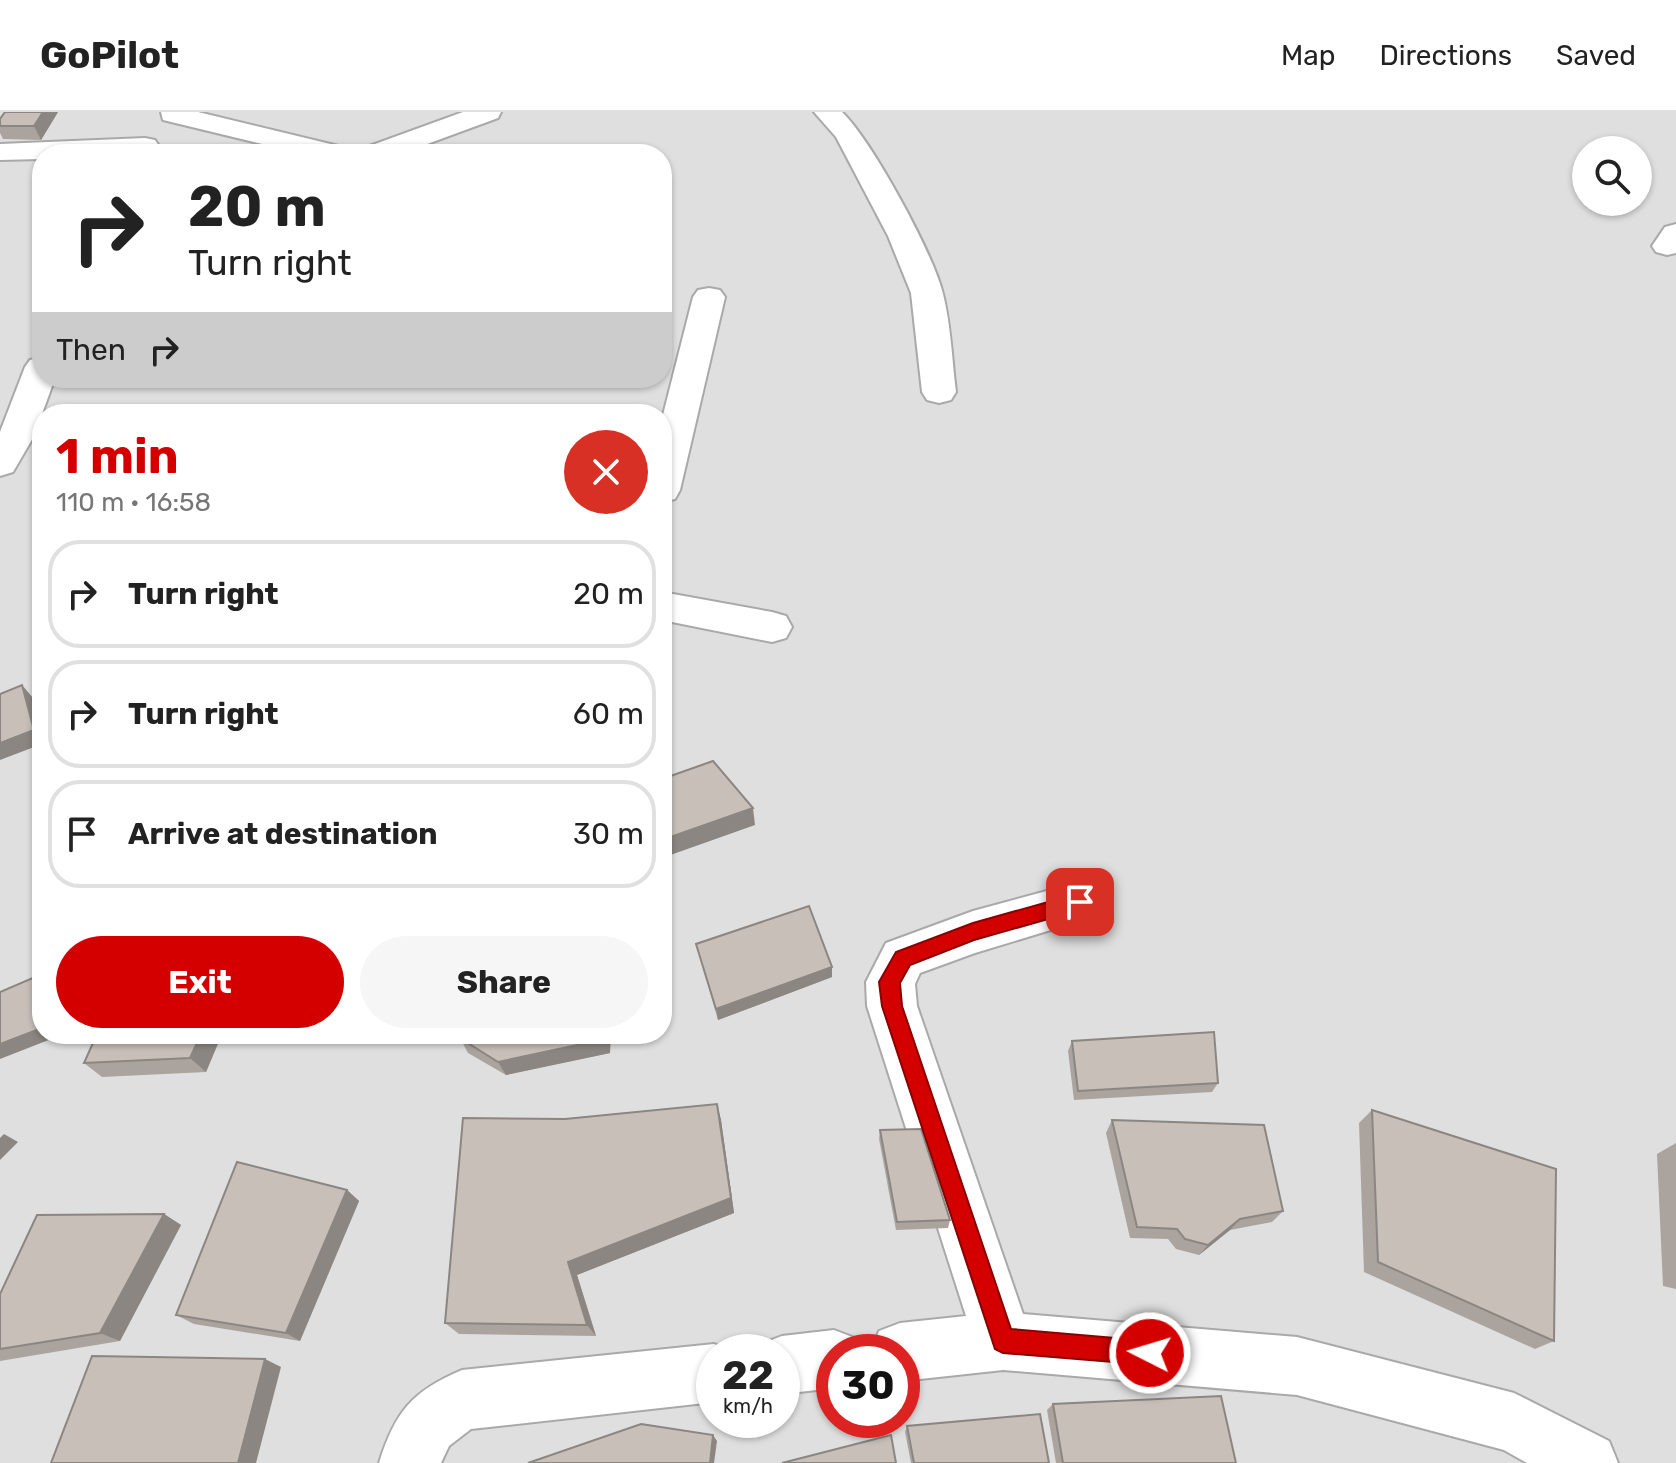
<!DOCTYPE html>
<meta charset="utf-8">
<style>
:root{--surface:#fff;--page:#f6f6f6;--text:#222;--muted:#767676;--line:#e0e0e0;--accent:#d40000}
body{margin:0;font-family:Rubik,sans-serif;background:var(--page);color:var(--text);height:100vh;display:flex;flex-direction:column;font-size:30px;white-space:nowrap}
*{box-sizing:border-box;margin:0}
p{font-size:26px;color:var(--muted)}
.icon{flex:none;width:44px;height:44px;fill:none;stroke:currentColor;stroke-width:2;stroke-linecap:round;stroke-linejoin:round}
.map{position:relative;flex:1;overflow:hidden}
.side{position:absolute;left:32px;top:292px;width:640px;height:640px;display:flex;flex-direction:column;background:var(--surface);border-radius:32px;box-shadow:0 2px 6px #0004}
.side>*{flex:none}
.banner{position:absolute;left:32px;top:32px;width:640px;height:244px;border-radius:32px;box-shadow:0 2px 6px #0004;background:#fff;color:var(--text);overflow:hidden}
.tools{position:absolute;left:1572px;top:24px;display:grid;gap:16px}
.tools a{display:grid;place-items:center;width:80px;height:80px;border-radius:50%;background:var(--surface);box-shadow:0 2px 6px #0004;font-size:40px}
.speed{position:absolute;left:696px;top:1222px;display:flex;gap:16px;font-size:40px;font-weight:700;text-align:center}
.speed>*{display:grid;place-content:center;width:104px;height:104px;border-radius:50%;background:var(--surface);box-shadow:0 2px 6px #0004;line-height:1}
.speed small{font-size:20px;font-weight:400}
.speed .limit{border:12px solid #d22;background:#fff;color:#111}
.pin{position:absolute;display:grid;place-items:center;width:68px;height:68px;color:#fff;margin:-34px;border-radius:16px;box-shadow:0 4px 12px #0006}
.me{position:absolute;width:88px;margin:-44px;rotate:275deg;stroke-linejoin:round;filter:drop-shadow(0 0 6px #0008)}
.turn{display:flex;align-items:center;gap:28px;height:168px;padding:0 24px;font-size:36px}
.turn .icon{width:104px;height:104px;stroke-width:2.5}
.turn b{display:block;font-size:56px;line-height:68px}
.then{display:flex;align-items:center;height:76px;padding:0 24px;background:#0003;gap:16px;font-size:30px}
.round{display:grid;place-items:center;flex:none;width:84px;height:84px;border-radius:42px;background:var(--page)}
.headline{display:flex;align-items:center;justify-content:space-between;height:136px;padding:0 24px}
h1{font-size:48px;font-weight:700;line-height:60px;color:var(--accent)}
.action{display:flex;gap:16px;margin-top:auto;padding:16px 24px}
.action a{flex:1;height:92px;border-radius:48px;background:var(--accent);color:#fff;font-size:32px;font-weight:700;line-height:92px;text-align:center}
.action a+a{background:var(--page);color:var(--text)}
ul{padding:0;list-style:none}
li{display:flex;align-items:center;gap:24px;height:108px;margin:0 16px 12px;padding:0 8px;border:4px solid var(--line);border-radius:32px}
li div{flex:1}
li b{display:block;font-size:30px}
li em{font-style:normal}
header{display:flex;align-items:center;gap:48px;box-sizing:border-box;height:112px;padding:0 40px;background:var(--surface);border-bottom:2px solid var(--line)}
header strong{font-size:38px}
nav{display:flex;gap:44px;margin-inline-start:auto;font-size:28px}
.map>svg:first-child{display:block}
</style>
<header>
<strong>GoPilot</strong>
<nav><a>Map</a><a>Directions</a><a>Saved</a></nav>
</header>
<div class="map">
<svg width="1676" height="1351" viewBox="0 0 1676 1351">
<rect width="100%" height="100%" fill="#f2efe9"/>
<path fill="#e0dfdf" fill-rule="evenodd" d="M0 0H1676V1351H0ZM1586 38H1638V90H1586ZM42 42H662V266H42ZM42 302H662V922H42ZM714 1240H782V1308H714ZM834 1240H902V1308H834Z"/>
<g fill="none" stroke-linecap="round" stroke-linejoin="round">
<defs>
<g id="minor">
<path d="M161 0H198L347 36 351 42H303L163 8Z"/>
<path d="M463 0H501L498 6 400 42H360L364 36Z"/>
<path d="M814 0H842C872 29 933 141 943 182 951 214 952 248 956 280L951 288 939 291 927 288 922 280 911 181 888 124 836 25Z"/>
<path d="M145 26 155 28 159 34 155 40 42 42V47L0 48V32Z"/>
<path d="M1676 112V141L1667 143 1656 140 1652 134 1665 115Z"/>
<path d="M709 176 720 178 725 185 680 378 675 387 662 390V307L693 185 698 178Z"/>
<path d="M42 245V266H55L34 324 13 360 0 364V320L25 255 30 248Z"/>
<path d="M662 480 772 500 786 504 792 515 786 526 772 530 662 508Z"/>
<path d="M1080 770 1097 776 1103 790 1097 804 975 841 920 861 915 872 917 894 1023 1202 1297 1225 1514 1281 1609 1329 1618 1351H1527L1504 1338 1297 1283 1003 1258 902 1269V1240H871L879 1219 900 1211 966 1204 867 894 866 870 886 831 973 799Z"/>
<path d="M834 1218 855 1226 860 1240H834V1276L782 1282V1240H758L761 1232 782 1224Z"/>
<path d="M714 1232 734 1240H714V1290L471 1317 449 1334 441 1351H379C395 1300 412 1279 462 1258Z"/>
</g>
</defs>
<use href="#minor" stroke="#a9a9a9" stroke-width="4"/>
<use href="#minor" fill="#fff" fill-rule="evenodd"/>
</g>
<g fill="#aba49e">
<path d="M5 0H58L41 28 3 27 0 21V7Z"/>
<path d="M696 832 832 855V865L718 908Z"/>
<path d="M222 922 206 960 102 965 84 951Z"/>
<path d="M460 926 610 941 506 963 468 941Z"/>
<path d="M1072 929 1218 971 1212 980 1074 988 1068 939Z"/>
<path d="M717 992 721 1008 734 1101 577 1163 596 1224 459 1222 445 1211 565 1007Z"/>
<path d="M1372 998 1554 1229 1535 1237 1364 1160 1359 1011Z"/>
<path d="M1112 1008 1283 1099 1272 1110 1230 1118 1199 1143 1176 1137 1168 1127 1130 1126 1106 1021Z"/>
<path d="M880 1018 950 1108 948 1116 896 1118 879 1027Z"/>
<path d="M1676 1031V1177L1663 1174 1657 1042Z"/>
<path d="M347 1078 359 1089 300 1229 194 1212 176 1203Z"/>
<path d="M164 1102 181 1113 120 1229 0 1249V1182Z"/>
<path d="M1053 1292 1236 1351H1056L1047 1298Z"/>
<path d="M907 1314 1049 1351H911L905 1320Z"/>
</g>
<g fill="#8b8681">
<path d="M43 0H58L41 28 34 14Z"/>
<path d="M22 573 33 586 42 620V632L0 648V631Z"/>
<path d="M753 696 755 713 662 746V728Z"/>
<path d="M832 855V865L718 908 716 897Z"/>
<path d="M42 916V922H64L0 947V932Z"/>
<path d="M201 922H222L206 960 190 946Z"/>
<path d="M605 922H611L610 941 506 963 498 950Z"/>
<path d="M717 992 721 1008 734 1101 577 1163 596 1224 587 1213 568 1150Z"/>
<path d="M4 1022 18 1030 0 1048V1026Z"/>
<path d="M347 1078 359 1089 300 1229 286 1221Z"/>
<path d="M164 1102 181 1113 120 1229 100 1221Z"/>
<path d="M1240 1107 1230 1118 1199 1143 1208 1133Z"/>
<path d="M265 1247 281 1255 256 1351H238Z"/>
<path d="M713 1323 717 1329 714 1351H710Z"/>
</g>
<g fill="#c7bfb8" stroke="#8b8681" stroke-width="2">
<path d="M5 0H43L34 14H0V7Z"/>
<path d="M22 573 34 618 0 631V582Z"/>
<path d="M713 649 753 696 662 728V667Z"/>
<path d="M809 794 832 855 716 897 696 832Z"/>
<path d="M42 862V916L0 932V880Z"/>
<path d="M1214 920 1218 971 1078 979 1072 929Z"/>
<path d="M97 922H201L190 946 84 951Z"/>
<path d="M459 922H605V927L498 950 460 926Z"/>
<path d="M717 992 731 1086 568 1150 587 1213 445 1211 463 1006 565 1007Z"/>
<path d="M1372 998 1556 1057 1554 1229 1378 1150Z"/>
<path d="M1112 1008 1264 1013 1283 1099 1240 1107 1208 1133 1185 1127 1177 1117 1137 1115Z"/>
<path d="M921 1017 950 1108 897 1110 880 1018Z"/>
<path d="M237 1050 347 1078 286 1221 176 1203Z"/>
<path d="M164 1102 100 1221 0 1237V1182L37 1103Z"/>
<path d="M92 1244 265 1247 238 1351H51Z"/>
<path d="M1221 1284 1236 1351H1063L1053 1292Z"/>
<path d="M1040 1302 1049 1351H914L907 1314Z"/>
<path d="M641 1312 713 1323 710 1351H528Z"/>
<path d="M891 1323 896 1351H782Z"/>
</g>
<path fill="#d40000" stroke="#8a0000" stroke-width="2" d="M1080 781 1087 784 1089 790 1087 796 974 828 910 853 900 871 902 894 1011 1217 1150 1229 1159 1233 1162 1241 1159 1250 1150 1253 1003 1241 995 1237 882 894 879 870 896 840 973 811Z"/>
</svg>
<div class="tools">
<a><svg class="icon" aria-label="search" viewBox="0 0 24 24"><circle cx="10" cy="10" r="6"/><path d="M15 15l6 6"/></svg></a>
</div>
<div class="speed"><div>22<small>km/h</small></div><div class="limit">30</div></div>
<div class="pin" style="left:1080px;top:790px;background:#d93025"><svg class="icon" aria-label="arrive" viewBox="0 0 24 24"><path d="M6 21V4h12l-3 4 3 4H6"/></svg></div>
<svg class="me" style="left:1150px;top:1241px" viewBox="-20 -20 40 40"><circle r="17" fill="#d40000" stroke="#fff" stroke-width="3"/><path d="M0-11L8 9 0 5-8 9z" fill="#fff"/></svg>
<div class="banner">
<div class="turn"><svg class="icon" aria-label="right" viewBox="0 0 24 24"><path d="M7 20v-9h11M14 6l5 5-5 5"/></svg><div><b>20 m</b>Turn right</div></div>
<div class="then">Then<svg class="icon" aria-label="right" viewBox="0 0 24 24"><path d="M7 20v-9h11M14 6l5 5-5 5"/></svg></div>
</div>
<section class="side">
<div class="headline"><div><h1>1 min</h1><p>110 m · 16:58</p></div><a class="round" style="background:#d93025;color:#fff"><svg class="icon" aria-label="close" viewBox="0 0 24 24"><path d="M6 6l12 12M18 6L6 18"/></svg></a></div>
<ul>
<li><svg class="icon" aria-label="right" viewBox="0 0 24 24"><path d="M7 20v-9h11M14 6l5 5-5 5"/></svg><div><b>Turn right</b></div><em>20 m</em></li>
<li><svg class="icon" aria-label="right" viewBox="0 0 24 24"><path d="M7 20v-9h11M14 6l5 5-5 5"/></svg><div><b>Turn right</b></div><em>60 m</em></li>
<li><svg class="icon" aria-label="arrive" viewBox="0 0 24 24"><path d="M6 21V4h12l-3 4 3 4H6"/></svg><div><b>Arrive at destination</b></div><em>30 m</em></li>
</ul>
<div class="action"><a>Exit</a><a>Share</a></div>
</section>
</div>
